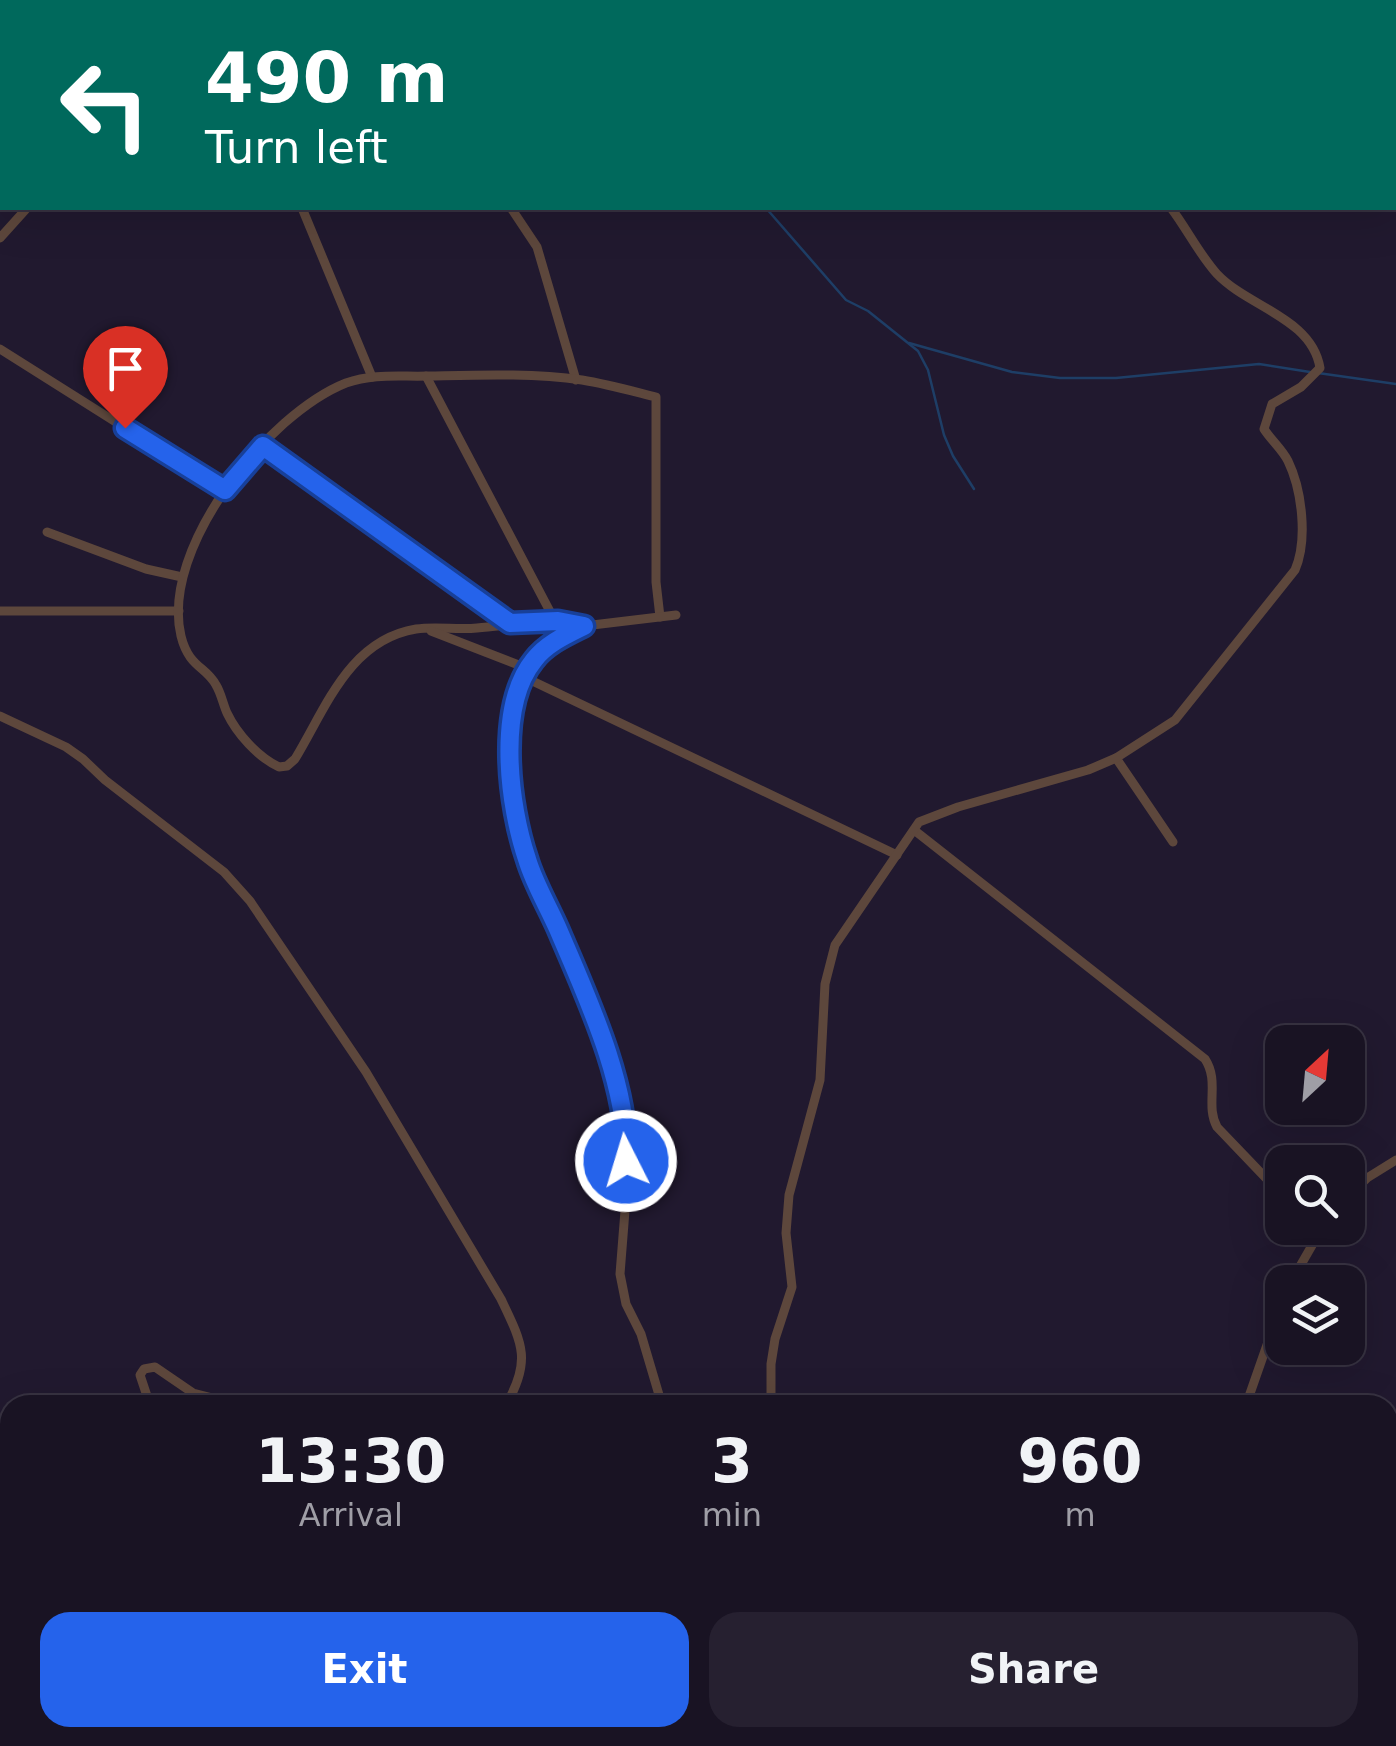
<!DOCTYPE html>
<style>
:root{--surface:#191323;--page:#262030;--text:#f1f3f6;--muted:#9f9ea6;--line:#373241;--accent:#2563eb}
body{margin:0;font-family:"DejaVu Sans",sans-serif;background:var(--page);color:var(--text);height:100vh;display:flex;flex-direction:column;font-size:38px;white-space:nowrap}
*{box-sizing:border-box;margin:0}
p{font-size:32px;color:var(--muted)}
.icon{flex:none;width:55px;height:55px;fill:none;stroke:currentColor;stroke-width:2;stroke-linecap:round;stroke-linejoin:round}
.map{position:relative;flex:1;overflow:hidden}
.drawer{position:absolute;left:0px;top:1395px;width:1398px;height:352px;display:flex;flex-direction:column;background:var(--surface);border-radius:30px 30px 0 0;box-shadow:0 10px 40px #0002,0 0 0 2px var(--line)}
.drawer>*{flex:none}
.banner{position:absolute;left:0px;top:0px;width:1398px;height:210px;box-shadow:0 10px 40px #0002,0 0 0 2px var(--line);background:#00695c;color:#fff;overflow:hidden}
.needle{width:65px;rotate:26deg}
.tools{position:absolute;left:1265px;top:1025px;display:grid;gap:20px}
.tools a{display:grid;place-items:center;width:100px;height:100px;border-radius:20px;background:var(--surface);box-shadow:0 10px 40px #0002,0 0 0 2px var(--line);font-size:50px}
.pin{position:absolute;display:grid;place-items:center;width:85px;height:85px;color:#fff;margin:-102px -42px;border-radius:50% 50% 50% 0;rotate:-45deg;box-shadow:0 0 10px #0007}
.pin .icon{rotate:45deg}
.me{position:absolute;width:110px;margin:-55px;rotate:355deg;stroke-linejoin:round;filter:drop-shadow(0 0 8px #0008)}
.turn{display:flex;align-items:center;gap:35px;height:210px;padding:0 40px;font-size:45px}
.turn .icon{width:130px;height:130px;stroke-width:2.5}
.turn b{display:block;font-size:70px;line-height:85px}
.eta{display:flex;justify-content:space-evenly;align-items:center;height:170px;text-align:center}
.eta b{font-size:60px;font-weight:700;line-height:70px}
.action{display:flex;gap:20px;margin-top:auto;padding:20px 40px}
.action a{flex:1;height:115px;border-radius:30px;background:var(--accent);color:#fff;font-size:40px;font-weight:700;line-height:115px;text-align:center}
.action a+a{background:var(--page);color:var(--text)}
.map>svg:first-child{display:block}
</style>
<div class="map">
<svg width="1396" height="1746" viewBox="0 0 1396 1746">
<rect width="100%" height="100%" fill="#21192f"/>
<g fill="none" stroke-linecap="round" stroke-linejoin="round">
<g stroke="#1e3e66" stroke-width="2.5">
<path d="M556 0 557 2"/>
<path d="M766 208 846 300 868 311 918 351 928 370 944 435 953 456 974 489"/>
<path d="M909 343 1012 372 1060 378H1116L1259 364 1310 372"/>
<path d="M1318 373 1396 384"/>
</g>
<g stroke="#5d473c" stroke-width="9">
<path d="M212 0 213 2"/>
<path d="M247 0 258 2"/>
<path d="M1125 0V2"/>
<path d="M198 2 199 0"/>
<path d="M302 208 372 377"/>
<path d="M511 208 537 247 576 380"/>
<path d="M0 238 27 208"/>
<path d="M0 349 225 491"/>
<path d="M426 376 555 621"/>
<path d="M263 446 510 623"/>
<path d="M47 532 146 569 182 577"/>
<path d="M0 611H179"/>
<path d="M584 626C546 618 515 625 477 628 457 630 436 626 416 629 349 640 326 708 295 759L287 766 279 767C258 757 237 734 227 713 223 704 221 693 216 685 206 666 189 668 181 636 160 548 268 414 346 383 374 373 401 377 429 376 480 375 531 373 582 380 607 384 632 391 656 397V582L660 617"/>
<path d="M431 631 529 669"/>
<path d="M524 677 897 855"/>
<path d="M0 716 66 747 83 759 105 780 224 872 250 901 366 1072 501 1299C522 1343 532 1360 506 1405"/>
<path d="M1116 758 1173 842"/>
<path d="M914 830 1205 1059C1220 1082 1205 1105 1217 1127L1282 1195"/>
<path d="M1348 1197 1367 1178 1396 1160"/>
<path d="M1291 1282 1322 1228"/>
<path d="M150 1405 140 1375 144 1369 155 1367 193 1393 240 1405"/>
<path d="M662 1405 641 1334 626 1304 620 1274 626 1198 624 1122 610 1066 591 1009 528 863 511 772 510 742 516 694 534 660 554 642 584 626 676 615"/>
<path d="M771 1405V1364L775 1339 792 1287 786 1233 789 1195 820 1080 825 984 835 945 919 822 958 807 1088 770 1116 758 1175 720 1295 570C1308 540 1302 490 1288 461 1282 449 1271 440 1264 429L1272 404 1301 387 1320 368C1312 318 1248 307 1217 274 1199 254 1187 229 1171 208"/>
<path d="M1246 1405 1282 1302"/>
<path d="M320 1738 322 1746"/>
<path d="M862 1738 868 1746"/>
<path d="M1146 1738 1155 1746"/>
<path d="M1060 1746 1072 1738"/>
</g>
</g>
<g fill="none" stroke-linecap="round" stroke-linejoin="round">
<defs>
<path id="route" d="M125 428 225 490 263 446 510 623 558 621 584 626C566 635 546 644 534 660 496 707 509 806 527 859 534 883 548 906 558 929 587 997 629 1086 626 1161"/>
</defs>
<use href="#route" stroke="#184099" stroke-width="25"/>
<use href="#route" stroke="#2563eb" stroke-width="18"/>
</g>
</svg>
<div class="tools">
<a><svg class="needle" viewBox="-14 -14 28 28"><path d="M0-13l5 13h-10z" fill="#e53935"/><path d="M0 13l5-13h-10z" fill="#9f9ea6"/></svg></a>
<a><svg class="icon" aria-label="search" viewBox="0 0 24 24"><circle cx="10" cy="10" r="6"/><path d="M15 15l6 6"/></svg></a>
<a><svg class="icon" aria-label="layers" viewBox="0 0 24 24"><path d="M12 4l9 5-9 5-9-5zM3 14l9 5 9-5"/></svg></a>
</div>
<div class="pin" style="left:125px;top:428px;background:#d93025"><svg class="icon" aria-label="arrive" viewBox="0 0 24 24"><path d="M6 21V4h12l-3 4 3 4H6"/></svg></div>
<svg class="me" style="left:626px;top:1161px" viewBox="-20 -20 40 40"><circle r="17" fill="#2563eb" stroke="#fff" stroke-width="3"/><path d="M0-11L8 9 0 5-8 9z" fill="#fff"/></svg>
<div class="banner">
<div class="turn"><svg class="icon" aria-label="left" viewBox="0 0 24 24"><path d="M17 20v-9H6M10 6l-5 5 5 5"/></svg><div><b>490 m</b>Turn left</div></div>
</div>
<section class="drawer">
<div class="eta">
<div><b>13:30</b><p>Arrival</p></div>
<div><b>3</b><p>min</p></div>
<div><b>960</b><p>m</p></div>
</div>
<div class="action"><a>Exit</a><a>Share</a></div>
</section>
</div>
